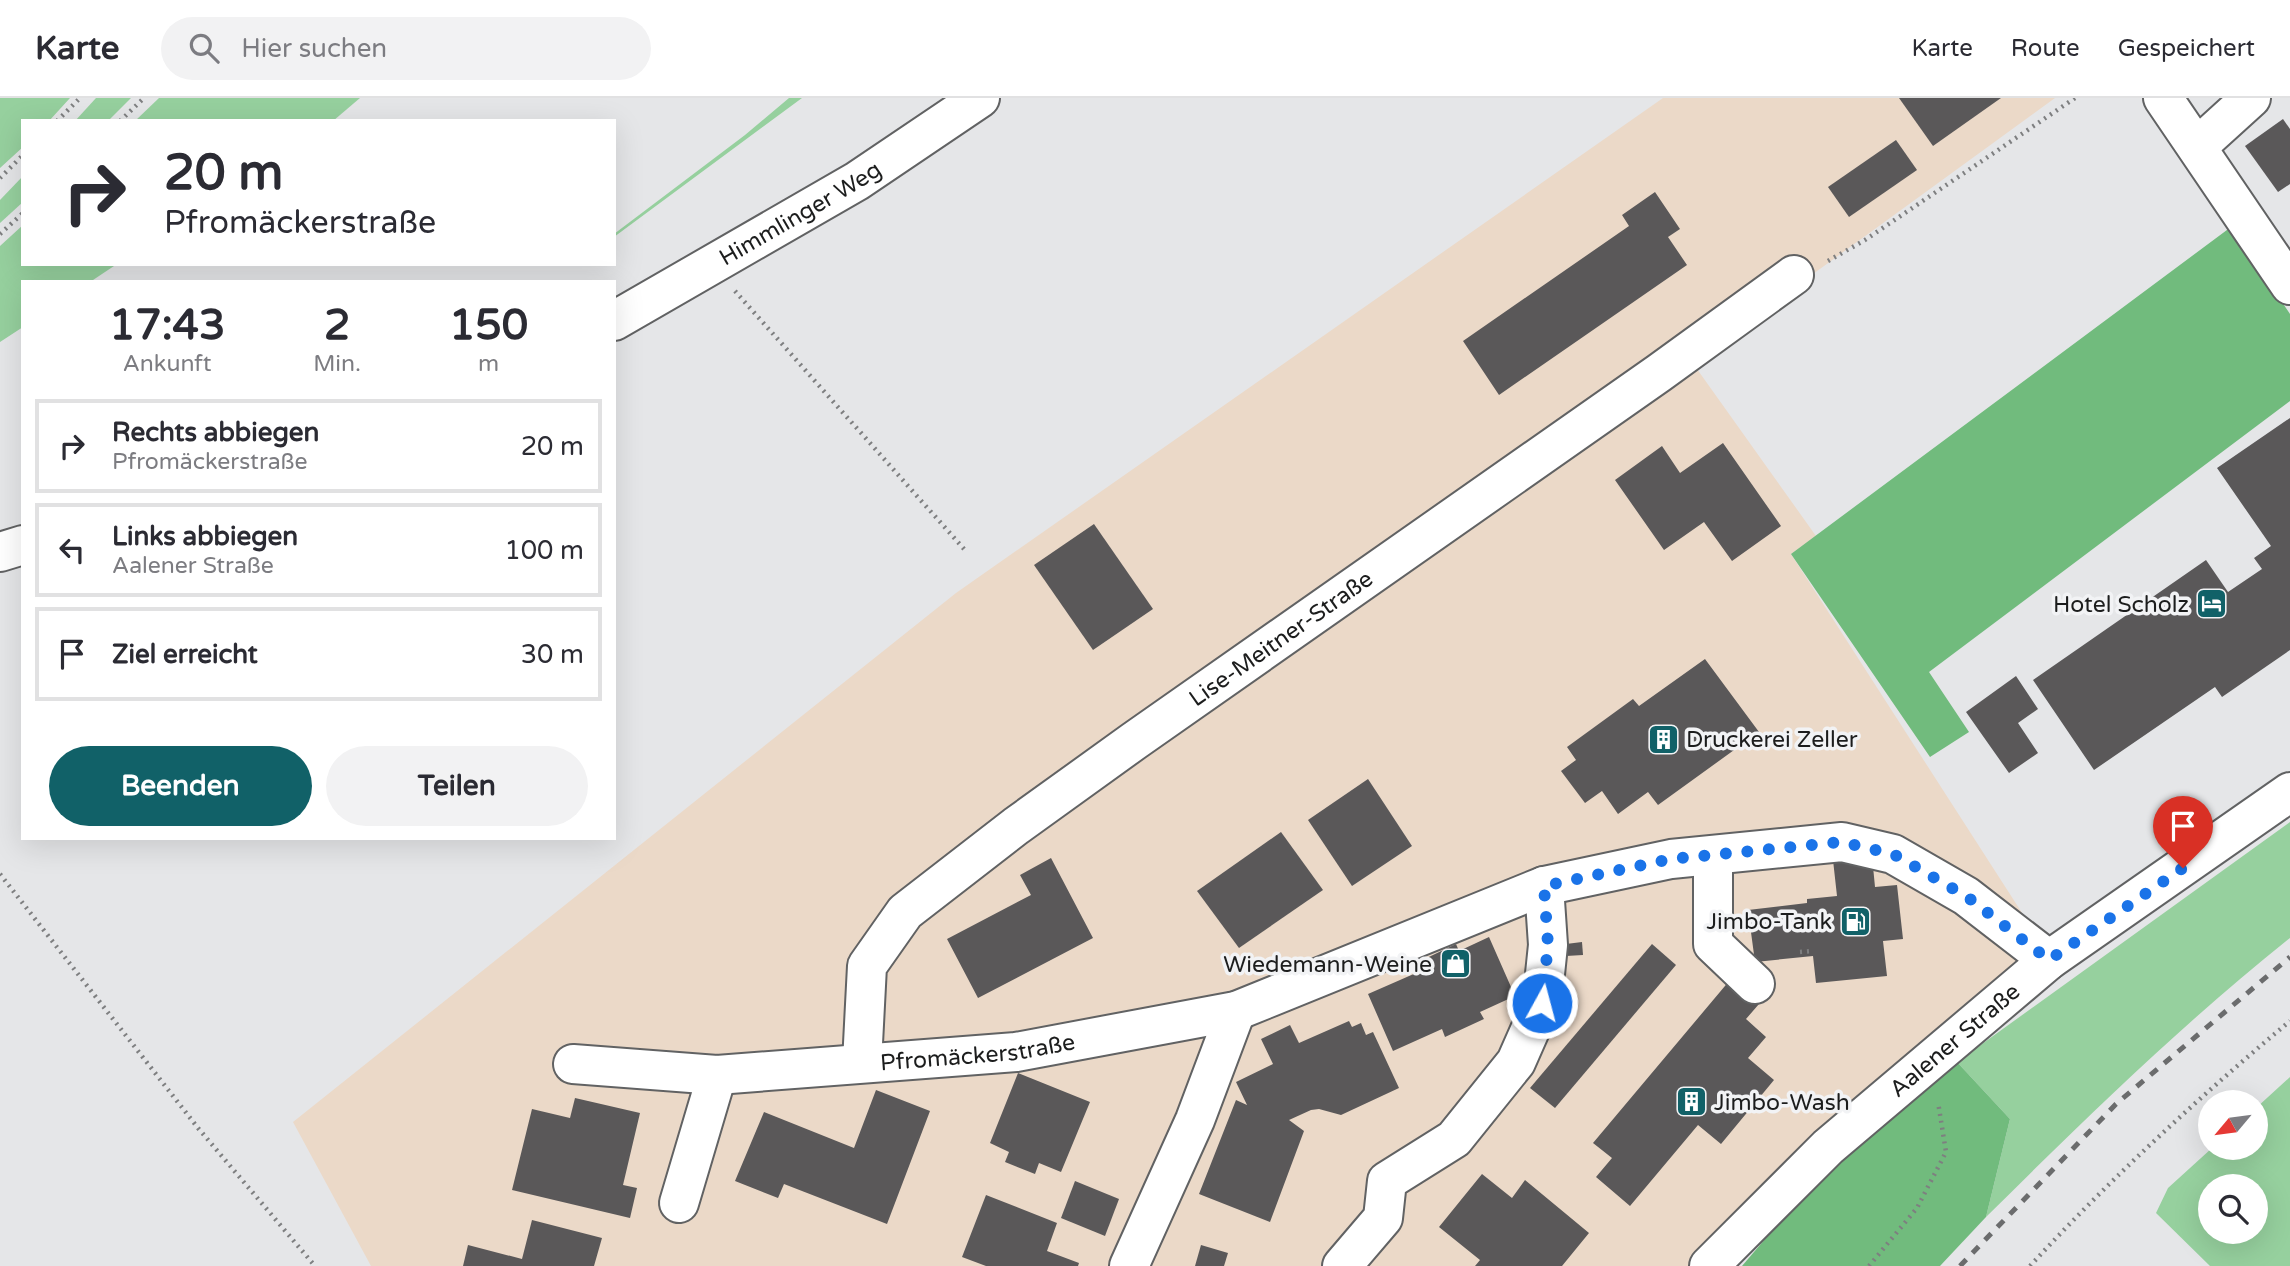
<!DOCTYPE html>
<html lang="de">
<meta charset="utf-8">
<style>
:root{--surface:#fff;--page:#f2f2f3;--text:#2b2b33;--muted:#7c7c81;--line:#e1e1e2;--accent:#116168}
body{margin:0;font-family:"Varela Round",sans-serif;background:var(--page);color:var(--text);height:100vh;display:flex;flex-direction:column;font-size:26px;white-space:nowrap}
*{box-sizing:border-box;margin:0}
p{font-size:23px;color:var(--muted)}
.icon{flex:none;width:38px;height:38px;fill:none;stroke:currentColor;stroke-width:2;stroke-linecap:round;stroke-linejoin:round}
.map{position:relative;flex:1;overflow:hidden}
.drawer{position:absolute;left:21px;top:182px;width:595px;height:560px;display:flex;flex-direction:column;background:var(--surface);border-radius:0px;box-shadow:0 7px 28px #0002}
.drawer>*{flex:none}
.guide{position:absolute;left:21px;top:21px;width:595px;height:147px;border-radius:0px;box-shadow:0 7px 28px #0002;background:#fff;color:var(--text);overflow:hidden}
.needle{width:46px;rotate:241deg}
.tools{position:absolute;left:2198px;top:992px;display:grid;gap:14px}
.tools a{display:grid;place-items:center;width:70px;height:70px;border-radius:50%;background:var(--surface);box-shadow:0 7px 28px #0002;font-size:35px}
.pin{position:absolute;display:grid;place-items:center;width:60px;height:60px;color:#fff;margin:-72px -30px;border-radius:50% 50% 50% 0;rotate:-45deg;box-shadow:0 0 7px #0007}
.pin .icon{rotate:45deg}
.me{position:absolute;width:77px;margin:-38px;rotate:7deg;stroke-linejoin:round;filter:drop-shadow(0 0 5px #0008)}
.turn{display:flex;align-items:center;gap:24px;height:147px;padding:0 28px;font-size:32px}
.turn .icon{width:91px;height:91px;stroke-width:2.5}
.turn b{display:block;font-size:49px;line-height:60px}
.eta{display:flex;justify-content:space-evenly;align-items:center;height:119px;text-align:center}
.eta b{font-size:42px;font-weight:800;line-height:49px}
.cta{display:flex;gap:14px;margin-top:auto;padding:14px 28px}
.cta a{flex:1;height:80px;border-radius:42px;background:var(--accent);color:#fff;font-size:28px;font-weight:800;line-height:80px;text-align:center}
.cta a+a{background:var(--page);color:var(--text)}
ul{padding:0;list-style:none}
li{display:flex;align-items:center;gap:21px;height:94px;margin:0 14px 10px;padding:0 14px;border:4px solid var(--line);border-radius:0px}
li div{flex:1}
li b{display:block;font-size:26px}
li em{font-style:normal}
header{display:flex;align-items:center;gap:42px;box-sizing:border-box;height:98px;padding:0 35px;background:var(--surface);border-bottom:2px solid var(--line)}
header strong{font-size:33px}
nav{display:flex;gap:38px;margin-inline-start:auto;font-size:24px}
.search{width:490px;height:63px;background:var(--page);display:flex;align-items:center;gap:18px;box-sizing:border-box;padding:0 24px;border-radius:38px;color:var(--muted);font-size:26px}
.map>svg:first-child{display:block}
</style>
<header>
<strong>Karte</strong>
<div class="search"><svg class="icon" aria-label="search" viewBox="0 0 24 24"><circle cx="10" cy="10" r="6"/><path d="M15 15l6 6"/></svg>Hier suchen</div>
<nav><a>Karte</a><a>Route</a><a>Gespeichert</a></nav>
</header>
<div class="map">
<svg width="2290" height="1168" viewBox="0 0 2290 1168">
<rect width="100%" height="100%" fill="#e5e6e8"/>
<path fill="#ebd9c8" d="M1663 0H2055L1692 264 1816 438 1791 456 2044 849 1691 1168H371L293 1024 956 495Z"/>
<g fill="#96d09e" fill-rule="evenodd">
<path d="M0 0H70L49 23H23V49L0 70Z"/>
<path d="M96 0H131L108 23H75Z"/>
<path d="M159 0H360L333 23H135Z"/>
<path d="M789 0H802L614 139V136L745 37Z"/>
<path d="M23 78V104L0 125V102Z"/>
<path d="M23 127V166H117L90 184H23V229L0 244V148Z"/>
<path d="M2290 724V840C2182 926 2084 1022 1986 1119L2010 1021 1957 964Z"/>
<path d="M2290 979V1168H2210L2156 1115 2168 1090 2212 1050H2256V1010ZM2210 1088H2256V1134H2210Z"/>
</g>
<g fill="#71bb7d">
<path d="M2231 129 2290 216V303L1929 574 1969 634 1930 659 1791 456Z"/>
<path d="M1957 964 2010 1021 1986 1119 1940 1168H1742L1835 1059Z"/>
</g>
<g fill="#5a5859">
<path d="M1899 0H2001L1933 48Z"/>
<path d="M2283 21 2290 31V86L2278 94 2245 48Z"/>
<path d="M1896 42 1917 72 1849 119 1828 89Z"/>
<path d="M1655 94 1680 131 1668 139 1687 167 1499 297 1463 243 1629 128 1622 117Z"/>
<path d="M2290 320V552L2222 599 2215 589 2094 672 2033 582 2206 462 2228 494 2262 471 2254 460 2271 448 2217 370Z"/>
<path d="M1723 345 1781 428 1732 463 1704 424 1664 452 1615 382 1662 348 1680 375Z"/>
<path d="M1094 426 1153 511 1093 552 1034 467Z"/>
<path d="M1705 561 1759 634 1658 707 1648 694 1618 716 1602 693 1585 705 1561 673 1576 662 1567 649 1633 601 1639 608Z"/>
<path d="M2016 578 2038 611 2018 625 2038 655 2009 675 1966 614Z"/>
<path d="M1368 681 1412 748 1352 788 1308 722Z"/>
<path d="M1281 734 1323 792 1239 850 1197 793Z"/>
<path d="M1872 758 1875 789 1897 787 1903 841 1883 843 1887 878 1816 885 1813 858 1755 864 1748 812 1807 805V801L1837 798 1833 762Z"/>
<path d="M1051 760 1093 840 978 900 947 841 1031 797 1020 777Z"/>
<path d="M1489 839 1515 898 1480 914 1484 921 1445 939 1442 931 1393 953 1368 896 1416 875 1412 867 1456 846 1459 853Z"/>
<path d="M1582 844 1583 857 1566 858V846Z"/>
<path d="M1652 846 1676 867 1555 1010 1530 990Z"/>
<path d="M1730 882 1759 906 1746 921 1766 939 1748 960 1774 982 1721 1046 1698 1027 1630 1108 1596 1079 1612 1060 1593 1045Z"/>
<path d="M1349 923 1352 929 1361 925 1366 937 1373 934 1399 990 1341 1017 1319 1011 1311 1012 1289 1022 1304 1033 1270 1124 1199 1096 1236 1002 1247 1007 1236 984 1273 966 1261 941 1290 927 1299 945Z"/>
<path d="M1018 975 1090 1004 1061 1074 1039 1065 1035 1076 1005 1064 1009 1054 990 1045Z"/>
<path d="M876 992 930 1013 887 1126 784 1086 778 1100 735 1083 764 1014 854 1050Z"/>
<path d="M575 1000 640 1015 623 1087 637 1090 630 1120 512 1092 532 1011 570 1020Z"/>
<path d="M1482 1076 1512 1100 1525 1082 1589 1135 1562 1168H1475L1480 1162 1439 1129Z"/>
<path d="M1075 1083 1119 1101 1105 1138 1061 1120Z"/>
<path d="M986 1097 1057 1125 1047 1153 1079 1165 1078 1168H986L962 1159Z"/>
<path d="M532 1122 602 1140 594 1168H463L468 1147 522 1161Z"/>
<path d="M1201 1147 1228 1155 1224 1168H1195Z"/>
</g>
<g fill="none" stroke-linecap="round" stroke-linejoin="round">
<defs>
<g id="minor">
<path d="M2163 0 2290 187"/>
<path d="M2197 49 2251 0"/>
<path id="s1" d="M614 223 857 83 980 0"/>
<path d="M0 454 23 447"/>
<path d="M1713 758V846L1755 886"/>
<path id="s2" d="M862 965 867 868 905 814 1016 728 1134 643 1659 275 1794 177"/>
<path id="s3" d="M573 966 717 977 1016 954 1236 913 1544 788 1671 761 1842 744 1893 756 1966 798 2049 862"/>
<path d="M679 1105 717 977"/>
<path d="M1129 1168 1195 1022 1236 913"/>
<path d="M1342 1168 1383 1120 1387 1083 1454 1041 1516 964 1542 905 1548 847 1544 788"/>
<path id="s4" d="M1709 1168 1828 1049 2049 862 2290 694"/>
</g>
</defs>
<use href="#minor" stroke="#616263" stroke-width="42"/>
<g stroke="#7e7f80" stroke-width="4.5" stroke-dasharray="2 5" stroke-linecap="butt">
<path d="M57 23 80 0"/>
<path d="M120 23 144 0"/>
<path d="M0 80 23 57"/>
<path d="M0 136 23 115"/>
<path d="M1828 163 1865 142 2075 0"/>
<path d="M735 193 964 451"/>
<path d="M0 776 198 1030 315 1168"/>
<path d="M1800 854 1813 853"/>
<path d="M1869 1168 1917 1110 1946 1054 1938 1004"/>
<path d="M2030 1168C2111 1080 2199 999 2290 923"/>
</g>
<use href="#minor" stroke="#fff" stroke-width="38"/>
<path stroke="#6b6c6d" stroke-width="5" stroke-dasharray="9 9" stroke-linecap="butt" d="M1960 1168 2116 1006 2290 859"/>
</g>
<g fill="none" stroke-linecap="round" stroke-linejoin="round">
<path stroke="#1a73e8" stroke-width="12" stroke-dasharray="0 21.6" d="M1542 905 1548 847 1544 788 1671 761 1842 744 1893 756 1966 798 2049 862 2183 770"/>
</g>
<defs>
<symbol id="hotel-square" viewBox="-11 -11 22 22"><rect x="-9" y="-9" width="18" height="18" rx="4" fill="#116168" stroke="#f2f3f5"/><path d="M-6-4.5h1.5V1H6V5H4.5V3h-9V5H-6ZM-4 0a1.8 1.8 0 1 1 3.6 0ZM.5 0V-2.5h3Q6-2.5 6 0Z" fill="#fff"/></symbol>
<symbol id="building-square" viewBox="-11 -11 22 22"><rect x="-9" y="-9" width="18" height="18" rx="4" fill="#116168" stroke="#f2f3f5"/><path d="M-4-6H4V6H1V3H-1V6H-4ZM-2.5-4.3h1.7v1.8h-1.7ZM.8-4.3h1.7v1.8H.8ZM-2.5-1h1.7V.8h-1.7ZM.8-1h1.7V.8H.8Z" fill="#fff"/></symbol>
<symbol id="fuel-square" viewBox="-11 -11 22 22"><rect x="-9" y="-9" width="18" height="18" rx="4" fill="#116168" stroke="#f2f3f5"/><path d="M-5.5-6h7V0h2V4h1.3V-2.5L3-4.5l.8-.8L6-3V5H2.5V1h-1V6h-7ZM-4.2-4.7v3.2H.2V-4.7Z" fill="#fff"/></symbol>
<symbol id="shop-square" viewBox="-11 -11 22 22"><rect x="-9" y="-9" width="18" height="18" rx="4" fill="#116168" stroke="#f2f3f5"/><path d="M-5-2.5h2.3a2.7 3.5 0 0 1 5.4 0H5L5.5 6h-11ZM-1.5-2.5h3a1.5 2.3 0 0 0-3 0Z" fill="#fff"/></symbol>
</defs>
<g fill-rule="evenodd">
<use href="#hotel-square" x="2194" y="488" width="35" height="35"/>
<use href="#building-square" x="1646" y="624" width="35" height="35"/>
<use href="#fuel-square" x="1838" y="806" width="35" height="35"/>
<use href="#shop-square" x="1438" y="848" width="35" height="35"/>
<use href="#building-square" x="1674" y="986" width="35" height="35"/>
</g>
<g text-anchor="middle" stroke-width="7" stroke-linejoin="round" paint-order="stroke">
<g font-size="23" fill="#1c1d1d" stroke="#f2f3f5">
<text dy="8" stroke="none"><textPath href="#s1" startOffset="215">Himmlinger Weg</textPath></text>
<text dy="8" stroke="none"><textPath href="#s2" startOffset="628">Lise-Meitner-Straße</textPath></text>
<text dy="8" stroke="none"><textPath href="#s4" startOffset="334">Aalener Straße</textPath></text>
<text dy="8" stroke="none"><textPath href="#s3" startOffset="406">Pfromäckerstraße</textPath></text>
</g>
<g font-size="23" fill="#1c1d1d" stroke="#f2f3f5" text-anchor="end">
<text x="2189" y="514">Hotel Scholz</text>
<text x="1686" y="649" text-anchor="start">Druckerei Zeller</text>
<text x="1832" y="831">Jimbo-Tank</text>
<text x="1432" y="874">Wiedemann-Weine</text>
<text x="1714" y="1012" text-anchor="start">Jimbo-Wash</text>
</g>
</g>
</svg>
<div class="tools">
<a><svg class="needle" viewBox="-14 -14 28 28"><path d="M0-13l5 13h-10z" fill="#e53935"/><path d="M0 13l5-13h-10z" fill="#7c7c81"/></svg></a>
<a><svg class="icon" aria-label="search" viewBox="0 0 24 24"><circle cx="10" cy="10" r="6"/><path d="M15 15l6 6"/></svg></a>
</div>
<div class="pin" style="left:2183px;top:770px;background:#d93025"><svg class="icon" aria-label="arrive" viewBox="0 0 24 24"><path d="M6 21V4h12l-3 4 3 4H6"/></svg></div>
<svg class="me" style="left:1542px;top:905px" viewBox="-20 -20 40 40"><circle r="17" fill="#1a73e8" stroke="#fff" stroke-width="3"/><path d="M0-11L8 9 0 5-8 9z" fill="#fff"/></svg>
<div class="guide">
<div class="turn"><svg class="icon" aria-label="right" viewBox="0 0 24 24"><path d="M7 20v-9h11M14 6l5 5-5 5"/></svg><div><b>20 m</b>Pfromäckerstraße</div></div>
</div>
<section class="drawer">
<div class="eta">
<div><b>17:43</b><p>Ankunft</p></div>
<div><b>2</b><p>Min.</p></div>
<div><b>150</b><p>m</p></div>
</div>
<ul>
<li><svg class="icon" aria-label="right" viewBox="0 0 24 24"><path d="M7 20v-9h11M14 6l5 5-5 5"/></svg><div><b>Rechts abbiegen</b><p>Pfromäckerstraße</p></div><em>20 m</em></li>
<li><svg class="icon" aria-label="left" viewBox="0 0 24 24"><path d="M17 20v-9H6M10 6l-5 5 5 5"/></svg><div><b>Links abbiegen</b><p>Aalener Straße</p></div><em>100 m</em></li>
<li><svg class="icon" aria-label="arrive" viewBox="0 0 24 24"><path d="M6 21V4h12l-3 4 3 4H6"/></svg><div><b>Ziel erreicht</b></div><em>30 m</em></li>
</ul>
<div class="cta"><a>Beenden</a><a>Teilen</a></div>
</section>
</div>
